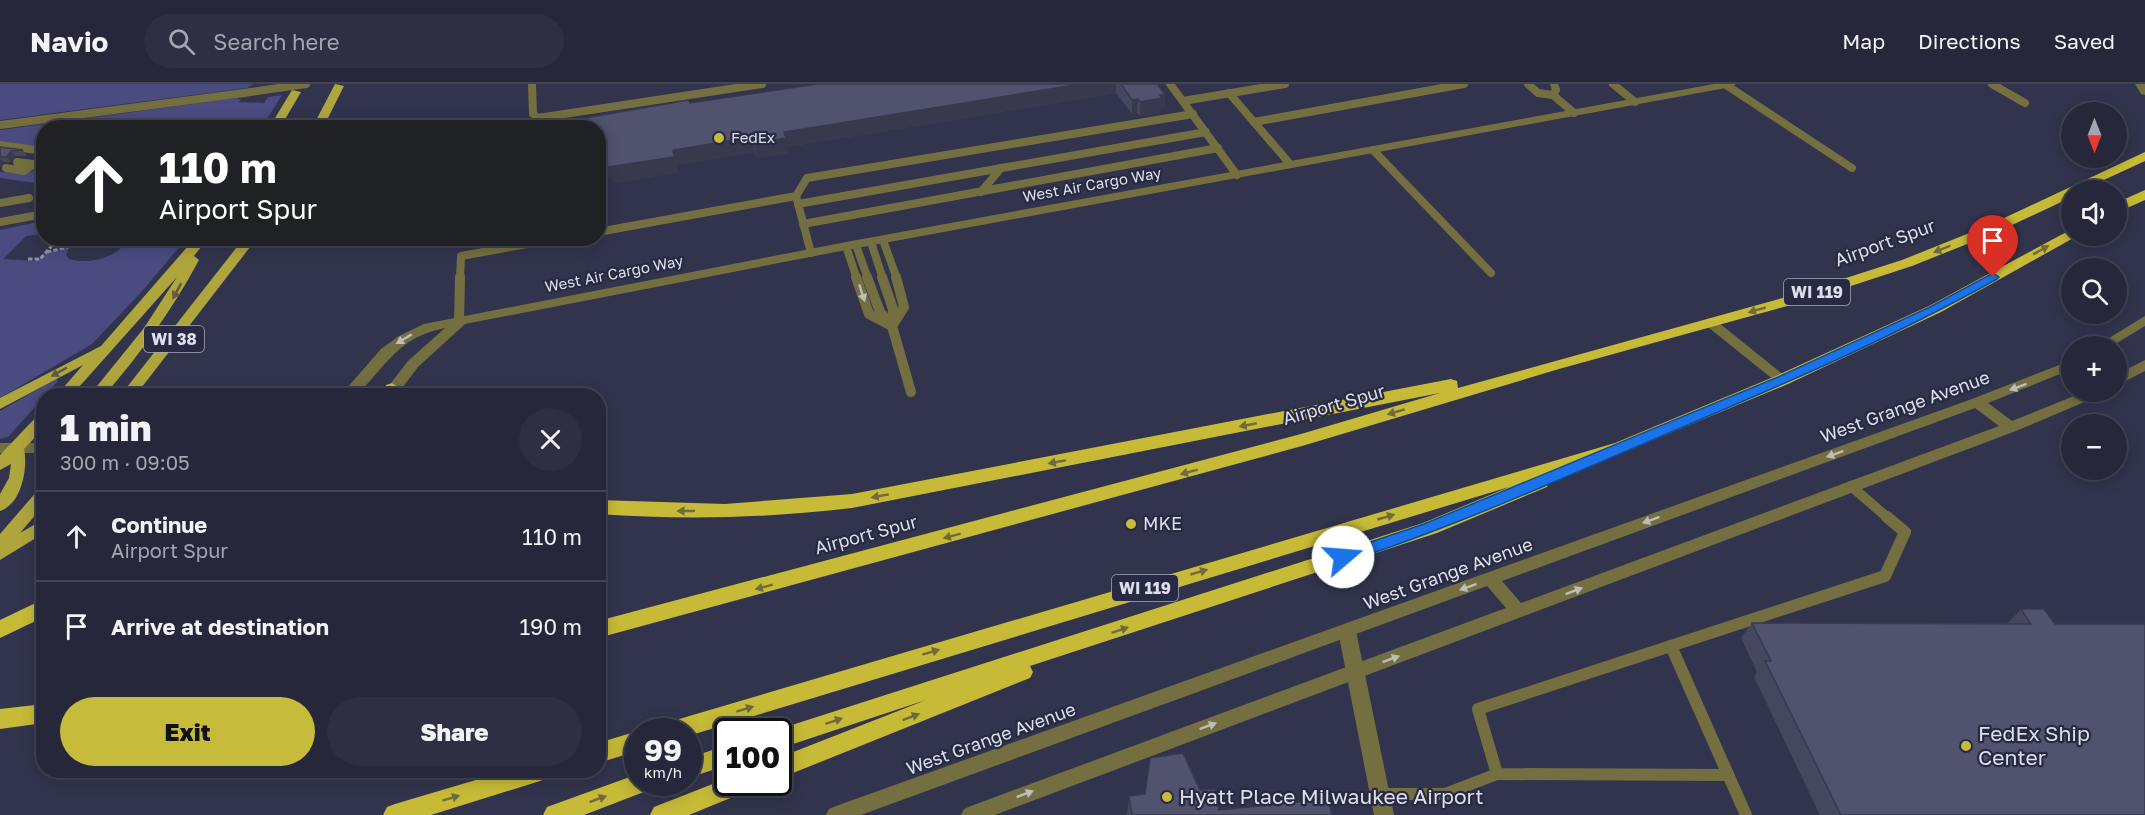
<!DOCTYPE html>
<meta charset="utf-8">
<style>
:root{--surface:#26273a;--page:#2e2f42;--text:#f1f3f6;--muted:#a4a5af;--line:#424454;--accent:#c7bb3c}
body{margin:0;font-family:"Golos Text",sans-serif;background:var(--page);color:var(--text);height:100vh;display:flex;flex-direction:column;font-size:22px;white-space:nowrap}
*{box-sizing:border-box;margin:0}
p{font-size:20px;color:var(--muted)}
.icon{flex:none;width:33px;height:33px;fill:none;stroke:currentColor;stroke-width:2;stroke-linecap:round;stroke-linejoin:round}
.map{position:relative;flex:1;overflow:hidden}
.drawer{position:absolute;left:36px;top:304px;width:570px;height:390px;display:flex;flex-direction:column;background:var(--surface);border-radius:24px;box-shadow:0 3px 15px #0003,0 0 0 2px var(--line)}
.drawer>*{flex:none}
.banner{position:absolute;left:36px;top:36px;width:570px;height:126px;border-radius:24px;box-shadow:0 3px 15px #0003,0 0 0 2px var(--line);background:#202124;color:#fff;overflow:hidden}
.needle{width:39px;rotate:180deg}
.fabs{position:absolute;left:2061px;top:18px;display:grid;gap:12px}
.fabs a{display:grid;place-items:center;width:66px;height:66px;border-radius:50%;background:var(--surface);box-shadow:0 3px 15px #0003,0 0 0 2px var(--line);font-size:30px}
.speed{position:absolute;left:624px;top:634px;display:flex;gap:12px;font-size:30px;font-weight:700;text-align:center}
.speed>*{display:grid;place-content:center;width:78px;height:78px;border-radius:50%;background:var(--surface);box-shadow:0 3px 15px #0003,0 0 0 2px var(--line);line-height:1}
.speed small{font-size:15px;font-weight:400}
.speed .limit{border:3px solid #111;border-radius:9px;background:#fff;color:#111}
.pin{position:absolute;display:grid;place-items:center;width:51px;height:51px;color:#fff;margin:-62px -26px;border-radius:50% 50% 50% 0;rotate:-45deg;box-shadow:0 0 6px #0007}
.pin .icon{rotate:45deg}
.me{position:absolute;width:66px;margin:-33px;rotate:72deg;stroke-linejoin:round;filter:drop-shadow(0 0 4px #0008)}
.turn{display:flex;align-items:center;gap:21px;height:126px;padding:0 24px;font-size:27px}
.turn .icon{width:78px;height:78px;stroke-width:2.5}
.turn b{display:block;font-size:42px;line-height:51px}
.round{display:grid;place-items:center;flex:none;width:63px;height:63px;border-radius:32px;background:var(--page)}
.overview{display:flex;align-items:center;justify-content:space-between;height:102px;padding:0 24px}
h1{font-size:36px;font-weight:800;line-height:45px}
.cta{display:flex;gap:12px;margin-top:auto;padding:12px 24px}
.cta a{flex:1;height:69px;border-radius:36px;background:var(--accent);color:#111;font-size:24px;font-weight:800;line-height:69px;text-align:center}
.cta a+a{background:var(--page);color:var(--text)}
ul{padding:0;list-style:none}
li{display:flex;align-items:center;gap:18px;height:90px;padding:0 24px;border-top:2px solid var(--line)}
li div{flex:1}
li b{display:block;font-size:22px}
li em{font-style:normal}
header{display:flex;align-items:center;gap:36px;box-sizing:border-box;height:84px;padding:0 30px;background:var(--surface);border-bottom:2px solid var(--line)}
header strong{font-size:28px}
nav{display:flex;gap:33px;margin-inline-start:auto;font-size:21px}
.search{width:420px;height:54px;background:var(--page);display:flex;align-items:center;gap:15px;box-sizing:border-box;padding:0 21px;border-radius:33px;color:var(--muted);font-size:22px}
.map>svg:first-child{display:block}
</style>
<header>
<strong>Navio</strong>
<div class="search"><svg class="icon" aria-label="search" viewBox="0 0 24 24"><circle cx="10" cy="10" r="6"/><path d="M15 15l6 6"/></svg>Search here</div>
<nav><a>Map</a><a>Directions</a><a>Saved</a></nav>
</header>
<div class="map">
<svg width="2145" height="731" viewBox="0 0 2145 731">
<rect width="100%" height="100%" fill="#32344d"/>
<g fill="#4a4c81">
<path d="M0 0H253L247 4 0 36Z"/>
<path d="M282 11 262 43 44 44 43 63 0 57V46L237 14 241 16 238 18 264 19 268 13Z"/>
<path d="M43 85V100L0 94V88L22 90Z"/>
<path d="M43 137V150L26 152 3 175 35 177 48 169 69 163 66 171 69 175C87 181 120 174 127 155H186L144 205 92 260 0 314V146Z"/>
<path d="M56 295 58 297 8 353 0 355V327Z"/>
</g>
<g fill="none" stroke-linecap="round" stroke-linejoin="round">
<g stroke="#8d8fa4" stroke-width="3" stroke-dasharray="4.5 2" stroke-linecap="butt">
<path d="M47 168 71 162"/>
<path d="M28 175H40L59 154"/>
</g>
<g stroke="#736f40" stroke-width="8">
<path d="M532 0 533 30 538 34 762 0"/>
<path d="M1170 0 1237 91"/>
<path d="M1528 0 1538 9 1553 11"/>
<path d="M1554 0 1556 6 1553 11 1574 29"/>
<path d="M1613 0 1635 18"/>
<path d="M1992 0 2025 19"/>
<path d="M1726 1 1852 84"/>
<path d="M1229 9 1290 80"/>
<path d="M1183 17 1285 0"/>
<path d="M1254 38 1464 0"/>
<path d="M0 41 244 9"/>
<path d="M0 61 44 67"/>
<path d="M1373 66 1491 189"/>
<path d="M6 84 24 87 34 80 17 78"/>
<path d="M981 108 1001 84"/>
<path d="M796 112 807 94 1193 30"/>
<path d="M0 119 29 114"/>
<path d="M798 120 1206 48"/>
<path d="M0 138 44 130"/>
<path d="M803 140 1218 64"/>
<path d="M598 148 796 112 811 169"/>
<path d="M883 156 897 195"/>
<path d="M871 158 883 195"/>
<path d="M856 161 868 195"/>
<path d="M846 162 857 195"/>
<path d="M460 195 461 172 561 154"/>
</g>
<g stroke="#736f40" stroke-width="10">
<path d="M856 193 869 230 892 242"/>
<path d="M867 193 880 228 888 237"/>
<path d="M882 193 893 225 892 242 911 308"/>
<path d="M459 239 460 193"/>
<path d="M894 239 904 223 896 193"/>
<path d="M1711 239 1782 296"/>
<path d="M1851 402 1889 435"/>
</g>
<g stroke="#736f40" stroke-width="12">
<path d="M1671 562 1746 731"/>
<path d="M1728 691 1497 690 1478 625 1885 492 1905 448 1887 433"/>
<path d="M1380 710H1445L1497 690"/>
</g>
<g fill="#736f40" fill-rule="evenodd">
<path d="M1714 0H1736L1731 3 846 166 465 240 418 283 396 312H381L408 277 445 244C398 253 387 281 356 312H340L381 265 399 252 424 240 846 158Z"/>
<rect x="0" y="359" width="44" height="10"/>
<path d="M1347 540 1353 542 1356 547 1394 731H1374L1338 547 1341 542Z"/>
</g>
<g fill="#736f40" fill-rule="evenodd">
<path d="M2135 0H2145V11L2141 10Z"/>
<path d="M2145 232V242L2112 262H2096Z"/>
<path d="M2072 276V285L1988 319 2012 337 2084 308H2103L2101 311 2016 347 995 731H961L964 725 971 722 1506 524 1487 502 861 731H826L829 725 836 722 1972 315ZM1975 324 1999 342 1521 519 1502 497Z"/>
<path d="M2145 276V287L2116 302V291Z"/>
</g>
<g fill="#aea53d" fill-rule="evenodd">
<path d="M335 0 344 2 323 44H312Z"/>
<path d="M292 6 301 8 280 44H269Z"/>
<path d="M195 154H208L194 172 199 176C173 225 140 270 104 312H89L144 244 177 193 71 312H56L83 281 0 325V314L101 262Z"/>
<path d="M244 154H257L135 312H120Z"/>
<path d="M44 329V344L24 365C28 384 22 420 0 427V410L9 394 11 380 0 386V371L39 330Z"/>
<path d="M44 404V421L20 449 44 435V449L0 476V450L38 406Z"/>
</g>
<g fill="#c6ba36" fill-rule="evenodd">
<path d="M2145 68V77L2082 106H2072V113L1997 148 1912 182 1802 218 1559 285 1302 362 598 554V537L1301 350 1440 309 852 424C767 434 684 436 598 430V416L725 420 852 410 1451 295 1457 297 1458 304 1790 212 1902 176 1987 142Z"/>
<path d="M2145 106V116L2116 129V119Z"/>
<path d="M2072 145V152H2077L1941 228 1788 300 1627 367 1544 393 1549 398 1547 403 1437 449 1030 582 1033 588 1030 594 778 695V674L926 616 778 665V648H770L1423 439 1509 403 688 652V648H658L661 641 669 638 1615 359 1776 292 1929 222Z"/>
<path d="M392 299 401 305 400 312H382L386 301Z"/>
<path d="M44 515V533L0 554V536Z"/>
<path d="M44 620V639L0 645V625Z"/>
<path d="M638 647 640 648H638V667L598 679V659Z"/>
<path d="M728 661V681L688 694V674Z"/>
<path d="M506 687H551L548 694 540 697 431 731H383L387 723 395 720Z"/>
<path d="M638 690V699H653L649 706 584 731H543L547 723Z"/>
<path d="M728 694V699H754L750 706 689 731H650L654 723Z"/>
</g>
<path stroke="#736f40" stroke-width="8" d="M244 9 306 0"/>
</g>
<g fill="#45475f">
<path d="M817 0H1157L1165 10 1164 25H1161V29L1140 32 1137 29 1132 30 1116 9 787 63 789 69 757 74 755 68 677 81 678 88 613 99 611 92 598 94V44L690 19Z"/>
<path d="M0 63 23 66 27 72H15L11 78H3L0 82Z"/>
<path d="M2021 525H2044L2145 731H1820L1754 593 1757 588 1741 554 1752 539 2007 540Z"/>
<path d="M1200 706 1219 726 1332 731H1127L1129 712Z"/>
</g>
<g fill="#38394d">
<path d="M1081 0H1116V9L787 63 789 69 757 74 754 59 784 48Z"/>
<path d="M1165 10 1164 25H1161V29L1140 32V18Z"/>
<path d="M1138 15 1137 29 1132 30V16Z"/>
<path d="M752 53 755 68 677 81 678 88 613 99 611 92 598 94V78Z"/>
<path d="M11 67 15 72 11 78 7 73Z"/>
<path d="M0 74 3 78 0 82Z"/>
</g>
<g fill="#50526e" stroke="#38394d" stroke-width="1.5">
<path d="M817 0H1081L784 48 786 54 754 59 752 53 673 66 674 73 608 83 607 77 598 78V44H527L689 16 690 19Z"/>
<path d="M1121 0H1157L1165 10 1160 11 1162 14 1140 18 1138 15 1132 16Z"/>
<path d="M0 63 23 66 11 67 7 73H0Z"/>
<path d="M2021 525H2044L2055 540H2145V731H1841L1765 577H1771L1752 539 2031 540Z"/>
<path d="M1183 669 1200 706 1215 705 1219 726 1328 715 1332 731H1132L1129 712 1145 710 1150 674Z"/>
</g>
<defs><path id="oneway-solid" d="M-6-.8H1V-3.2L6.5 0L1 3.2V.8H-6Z" transform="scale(1.5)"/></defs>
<g fill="#6f6b3d">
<use href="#oneway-solid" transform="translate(1942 165) rotate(158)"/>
<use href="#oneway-solid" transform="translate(2041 166) rotate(-29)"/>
<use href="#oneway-solid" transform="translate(1757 226) rotate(164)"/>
<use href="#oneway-solid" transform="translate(1396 328) rotate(163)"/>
<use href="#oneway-solid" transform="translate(1248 341) rotate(169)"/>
<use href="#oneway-solid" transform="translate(1057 378) rotate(169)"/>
<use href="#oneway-solid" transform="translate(1189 388) rotate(165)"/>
<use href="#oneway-solid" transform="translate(880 412) rotate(170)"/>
<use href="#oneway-solid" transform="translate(686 427) rotate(-180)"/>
<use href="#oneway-solid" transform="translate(1386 433) rotate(-16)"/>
<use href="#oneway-solid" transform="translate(952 452) rotate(165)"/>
<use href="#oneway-solid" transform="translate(1199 488) rotate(-16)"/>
<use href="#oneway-solid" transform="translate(764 503) rotate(165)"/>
<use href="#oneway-solid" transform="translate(1120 546) rotate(-18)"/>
<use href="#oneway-solid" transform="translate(931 568) rotate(-17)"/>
<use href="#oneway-solid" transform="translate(745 625) rotate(-17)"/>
<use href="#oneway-solid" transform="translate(911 633) rotate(-21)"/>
<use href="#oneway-solid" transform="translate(834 637) rotate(-18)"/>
<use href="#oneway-solid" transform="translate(451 714) rotate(-17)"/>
<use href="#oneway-solid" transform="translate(598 715) rotate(-20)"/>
</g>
<g fill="#5e5b40">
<use href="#oneway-solid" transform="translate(177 207) rotate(119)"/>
<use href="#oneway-solid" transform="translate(59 288) rotate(151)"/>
</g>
<g fill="#bdbdba">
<use href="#oneway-solid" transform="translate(862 209) rotate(72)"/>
<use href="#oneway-solid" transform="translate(404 255) rotate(149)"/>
<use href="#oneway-solid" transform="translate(2018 303) rotate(160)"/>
<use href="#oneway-solid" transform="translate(1835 370) rotate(160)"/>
<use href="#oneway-solid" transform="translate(1651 436) rotate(160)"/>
<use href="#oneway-solid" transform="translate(1468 503) rotate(160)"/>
<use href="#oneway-solid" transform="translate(1574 507) rotate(-21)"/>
<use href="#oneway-solid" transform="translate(1391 575) rotate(-20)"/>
<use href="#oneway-solid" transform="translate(1208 642) rotate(-20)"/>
<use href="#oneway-solid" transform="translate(1025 710) rotate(-21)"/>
</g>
<path fill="#1a73e8" stroke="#114b97" stroke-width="1.5" d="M1993 189 1999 193 1997 195C1883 259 1763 309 1643 360 1544 402 1446 446 1343 479L1335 473 1338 469 1424 440 1778 293 1930 223Z"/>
<g fill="#c7bb3c" stroke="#282a42" stroke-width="2">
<circle cx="719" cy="54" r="6"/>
<circle cx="1131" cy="440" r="6"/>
<circle cx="1966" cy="662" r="6"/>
<circle cx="1167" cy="713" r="6"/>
</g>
<g text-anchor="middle" stroke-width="4.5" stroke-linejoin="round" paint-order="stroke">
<g font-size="15" fill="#dddfef" stroke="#282a42" text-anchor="start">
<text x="731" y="59">FedEx</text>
</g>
<g font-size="15" fill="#dddfef" stroke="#282a42">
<text transform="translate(1092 101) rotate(-10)" y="5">West Air Cargo Way</text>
<text transform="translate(614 190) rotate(-11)" y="5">West Air Cargo Way</text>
</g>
<g fill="#282a42" stroke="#a7a9bb" stroke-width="1.5">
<rect x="1784" y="195" width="66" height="26" rx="4.5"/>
<rect x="144" y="242" width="60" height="26" rx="4.5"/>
<rect x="1112" y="491" width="66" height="26" rx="4.5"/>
</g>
<g font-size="16" font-weight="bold" fill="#dddfef">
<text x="1817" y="214">WI 119</text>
<text x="174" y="261">WI 38</text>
<text x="1145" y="510">WI 119</text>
</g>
<g font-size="18" fill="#dddfef" stroke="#282a42">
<text transform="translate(1885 159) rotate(-20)" y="6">Airport Spur</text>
<text transform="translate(1334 321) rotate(-16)" y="6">Airport Spur</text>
<text transform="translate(1905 323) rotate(-20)" y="6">West Grange Avenue</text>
<text transform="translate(866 451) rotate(-15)" y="6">Airport Spur</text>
<text transform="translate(1448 490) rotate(-20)" y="6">West Grange Avenue</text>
<text transform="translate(991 655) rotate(-20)" y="6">West Grange Avenue</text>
</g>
<g font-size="18" fill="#dddfef" stroke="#282a42" text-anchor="start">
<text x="1143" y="446">MKE</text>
</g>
<g font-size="21" fill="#dddfef" stroke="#282a42" text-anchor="start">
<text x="1978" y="657">FedEx Ship<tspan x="1978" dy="24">Center</tspan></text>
<text x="1179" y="720">Hyatt Place Milwaukee Airport</text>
</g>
</g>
</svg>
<div class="fabs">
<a><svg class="needle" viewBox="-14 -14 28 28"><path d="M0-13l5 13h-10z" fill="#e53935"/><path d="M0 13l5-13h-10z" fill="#a4a5af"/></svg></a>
<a><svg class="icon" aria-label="sound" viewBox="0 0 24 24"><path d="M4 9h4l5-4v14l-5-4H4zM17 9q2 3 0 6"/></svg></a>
<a><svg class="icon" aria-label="search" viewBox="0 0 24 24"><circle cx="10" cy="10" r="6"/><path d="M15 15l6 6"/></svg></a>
<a>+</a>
<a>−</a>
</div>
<div class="speed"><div>99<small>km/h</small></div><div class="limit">100</div></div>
<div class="pin" style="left:1993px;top:193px;background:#d93025"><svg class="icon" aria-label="arrive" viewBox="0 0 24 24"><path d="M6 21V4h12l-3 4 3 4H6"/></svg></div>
<svg class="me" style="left:1343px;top:473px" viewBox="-20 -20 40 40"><circle r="19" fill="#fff"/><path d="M0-13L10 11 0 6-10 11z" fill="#1a73e8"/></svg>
<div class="banner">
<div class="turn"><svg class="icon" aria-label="ahead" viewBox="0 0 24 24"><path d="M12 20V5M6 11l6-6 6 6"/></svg><div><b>110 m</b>Airport Spur</div></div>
</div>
<section class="drawer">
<div class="overview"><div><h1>1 min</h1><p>300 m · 09:05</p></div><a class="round"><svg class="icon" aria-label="close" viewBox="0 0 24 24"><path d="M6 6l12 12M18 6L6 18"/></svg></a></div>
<ul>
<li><svg class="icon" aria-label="ahead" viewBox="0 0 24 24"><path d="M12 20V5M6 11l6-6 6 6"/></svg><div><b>Continue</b><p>Airport Spur</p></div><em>110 m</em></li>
<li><svg class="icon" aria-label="arrive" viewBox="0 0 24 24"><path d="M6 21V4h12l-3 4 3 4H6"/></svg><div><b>Arrive at destination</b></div><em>190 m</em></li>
</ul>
<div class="cta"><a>Exit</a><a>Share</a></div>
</section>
</div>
